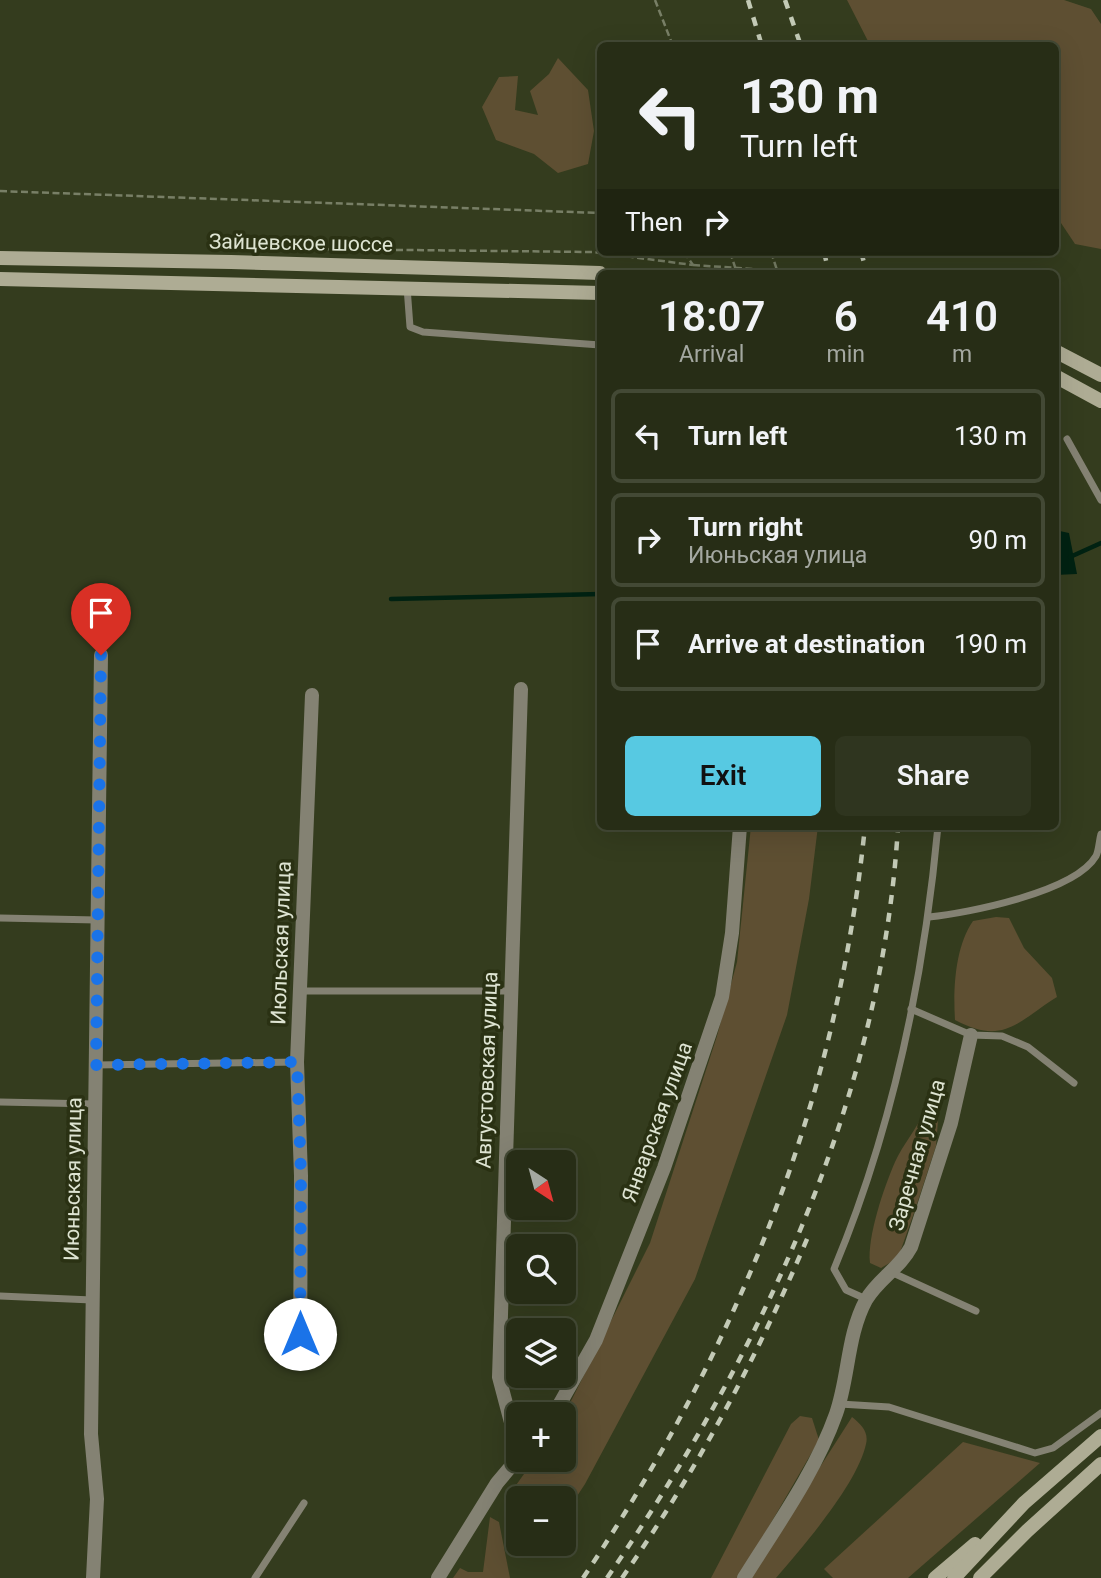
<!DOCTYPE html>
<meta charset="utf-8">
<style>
:root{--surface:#272d16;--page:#2f351f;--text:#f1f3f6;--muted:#a4a8a1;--line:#434935;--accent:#57c9e2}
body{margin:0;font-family:Roboto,sans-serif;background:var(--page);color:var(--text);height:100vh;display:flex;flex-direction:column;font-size:26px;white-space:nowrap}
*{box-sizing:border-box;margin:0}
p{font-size:23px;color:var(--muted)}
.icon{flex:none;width:38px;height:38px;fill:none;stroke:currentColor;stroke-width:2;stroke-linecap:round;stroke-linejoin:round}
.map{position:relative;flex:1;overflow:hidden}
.side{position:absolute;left:597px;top:270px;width:462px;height:560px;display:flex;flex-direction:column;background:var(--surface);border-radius:10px;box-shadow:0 7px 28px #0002,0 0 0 2px var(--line)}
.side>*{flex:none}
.banner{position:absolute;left:597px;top:42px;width:462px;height:214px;border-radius:10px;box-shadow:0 7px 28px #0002,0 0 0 2px var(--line);background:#272d16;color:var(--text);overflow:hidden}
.needle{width:46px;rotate:144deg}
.buttons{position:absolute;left:506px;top:1150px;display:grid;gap:14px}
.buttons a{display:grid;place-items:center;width:70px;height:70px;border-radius:10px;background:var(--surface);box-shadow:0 7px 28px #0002,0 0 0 2px var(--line);font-size:35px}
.pin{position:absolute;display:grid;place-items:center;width:60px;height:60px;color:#fff;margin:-72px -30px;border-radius:50% 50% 50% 0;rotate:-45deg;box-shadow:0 0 7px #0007}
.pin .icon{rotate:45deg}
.me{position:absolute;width:77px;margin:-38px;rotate:0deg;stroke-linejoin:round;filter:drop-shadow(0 0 5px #0008)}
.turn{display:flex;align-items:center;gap:24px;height:147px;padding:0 28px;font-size:32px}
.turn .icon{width:91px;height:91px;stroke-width:2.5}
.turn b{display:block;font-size:49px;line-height:60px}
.then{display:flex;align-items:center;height:66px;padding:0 28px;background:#0003;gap:14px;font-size:26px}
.eta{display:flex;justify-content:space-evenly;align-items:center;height:119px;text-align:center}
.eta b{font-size:42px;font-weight:600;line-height:49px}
.cta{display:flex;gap:14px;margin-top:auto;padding:14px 28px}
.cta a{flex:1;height:80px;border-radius:10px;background:var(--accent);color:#111;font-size:28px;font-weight:600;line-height:80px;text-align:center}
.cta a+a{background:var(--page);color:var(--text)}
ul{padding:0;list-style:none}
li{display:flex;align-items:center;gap:21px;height:94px;margin:0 14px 10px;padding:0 14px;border:4px solid var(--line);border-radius:10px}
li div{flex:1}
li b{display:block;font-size:26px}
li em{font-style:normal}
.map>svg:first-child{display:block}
</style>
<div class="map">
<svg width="1101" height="1578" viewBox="0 0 1101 1578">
<rect width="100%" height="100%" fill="#343c1e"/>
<g fill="#5e4f32">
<path d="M847 0H1064L1091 9 1101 24V249L1075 244 1055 214V46L870 45Z"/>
<path d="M558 58 588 90 594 131 588 164 558 173 534 154 496 140 482 107 499 77 518 76 515 110 538 115 530 91 549 74Z"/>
<path d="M751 826H818L809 899 787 1015 695 1279 585 1484 564 1516V1498H526L514 1488 534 1460H564V1415L650 1243 717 1036 737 962Z"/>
<path d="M996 917 1009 918 1024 948 1052 978 1057 997C1017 1022 1004 1046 955 1020 953 989 955 947 973 921Z"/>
<path d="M932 1105 939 1108 936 1146 915 1210 898 1258 881 1268 870 1263C867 1237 884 1187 895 1162 903 1144 917 1129 925 1110Z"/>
<path d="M800 1416 812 1418 819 1440 739 1578H711L791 1424Z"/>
<path d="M852 1417C861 1424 869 1432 866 1444 858 1483 802 1548 776 1578H749Z"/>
<path d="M963 1442 1040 1463 908 1578H833L824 1569Z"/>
<path d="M490 1517 499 1522 510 1578H453L460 1568 468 1572H483Z"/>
<path d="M524 1544H545L535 1558H518Z"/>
</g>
<path fill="#012212" d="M1055 530 1069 533 1077 574 1055 575Z"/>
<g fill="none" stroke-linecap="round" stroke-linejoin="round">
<g stroke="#012212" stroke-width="4.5">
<path d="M1070 557 1101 543"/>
<path d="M391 599 600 594"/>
</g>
<g stroke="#787f66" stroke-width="2.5" stroke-dasharray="7 3.5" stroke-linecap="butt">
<path d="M655 0 673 46"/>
<path d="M0 191 600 213"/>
<path d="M312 249 593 252 693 265"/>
<path d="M684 252 693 265"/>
<path d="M730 252 737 273"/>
<path d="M771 252 778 273"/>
<path d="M100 605V643"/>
</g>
<g stroke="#848273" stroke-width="7">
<path d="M407 287 410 327 423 332 600 345"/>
<path d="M1067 439 1101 500"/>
<path d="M929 917C968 913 1075 892 1096 856 1099 850 1099 841 1101 834"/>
<path d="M0 918 97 920"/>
<path d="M300 991H510"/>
<path d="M911 1009 971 1035 1002 1036 1028 1047 1074 1083"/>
<path d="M96 1065 297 1062"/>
<path d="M0 1102 95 1104"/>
<path d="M891 1272 976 1311"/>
<path d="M0 1296 92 1300"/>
<path d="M866 1299 846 1290 834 1269C893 1128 924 977 938 826"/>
<path d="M840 1404 889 1407 1035 1453 1053 1448 1101 1413"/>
<path d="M255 1578 304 1503"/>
</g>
<g stroke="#848273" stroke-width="14">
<path d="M300 1361 301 1176 297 1062 312 695"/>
<path d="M554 1414 596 1340 664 1168 722 997 732 933 740 826"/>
<path d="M518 1449 499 1377 521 689"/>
<path d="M93 1578 97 1499 91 1434 101 655"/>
<path d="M438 1578 497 1483 518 1458"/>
<path d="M744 1578C777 1525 815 1473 836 1414 849 1377 847 1335 866 1300 878 1279 900 1268 911 1247L951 1123 971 1035"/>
</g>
<g stroke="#aeac94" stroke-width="14">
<path d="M0 258 231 262 600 273"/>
<path d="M0 279 600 293"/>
<path d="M1055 351 1101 375"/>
<path d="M1055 376 1101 401"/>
<path d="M935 1578 975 1544"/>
<path d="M954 1578 1024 1503 1101 1436"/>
<path d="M980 1578 1027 1531 1101 1464"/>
</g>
<g stroke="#c3cab6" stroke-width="4.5" stroke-dasharray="9 9" stroke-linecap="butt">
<path d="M748 0 762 46"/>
<path d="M785 0 801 46"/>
<path d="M824 252 829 273"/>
<path d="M861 252 867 273"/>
<path d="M583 1578C738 1346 837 1105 865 826"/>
<path d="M607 1578C760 1355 882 1100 898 826"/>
<path d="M622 1578C698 1469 759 1354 810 1232"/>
</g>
<path stroke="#787f66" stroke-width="2.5" stroke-dasharray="7 3.5" stroke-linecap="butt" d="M693 265 813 273"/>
</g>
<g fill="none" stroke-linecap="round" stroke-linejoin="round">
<path stroke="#1a73e8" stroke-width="12" stroke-dasharray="0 21.6" d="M101 655 96 1065 297 1062 301 1176 300 1334"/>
</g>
<g text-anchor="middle" stroke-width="7" stroke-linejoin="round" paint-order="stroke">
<g font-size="21" fill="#dee4d2" stroke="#2a3113">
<text transform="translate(301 243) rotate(1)" y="7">Зайцевское шоссе</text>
<text transform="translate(281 943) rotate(-88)" y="7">Июльская улица</text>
<text transform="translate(487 1070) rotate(-88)" y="7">Августовская улица</text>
<text transform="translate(657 1122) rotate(-70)" y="7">Январская улица</text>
<text transform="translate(917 1155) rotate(-74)" y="7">Заречная улица</text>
<text transform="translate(73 1179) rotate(-89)" y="7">Июньская улица</text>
</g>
</g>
</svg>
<div class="buttons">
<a><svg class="needle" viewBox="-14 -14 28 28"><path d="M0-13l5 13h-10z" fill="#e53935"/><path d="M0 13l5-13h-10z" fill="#a4a8a1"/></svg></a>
<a><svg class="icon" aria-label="search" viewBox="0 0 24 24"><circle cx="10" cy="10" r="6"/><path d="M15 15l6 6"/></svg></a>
<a><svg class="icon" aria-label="layers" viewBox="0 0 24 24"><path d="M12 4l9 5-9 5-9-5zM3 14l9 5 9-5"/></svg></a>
<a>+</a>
<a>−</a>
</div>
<div class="pin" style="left:101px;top:655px;background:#d93025"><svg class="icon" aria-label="arrive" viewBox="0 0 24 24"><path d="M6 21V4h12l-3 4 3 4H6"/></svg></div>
<svg class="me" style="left:300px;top:1334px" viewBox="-20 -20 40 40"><circle r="19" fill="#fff"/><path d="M0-13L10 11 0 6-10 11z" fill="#1a73e8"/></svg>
<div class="banner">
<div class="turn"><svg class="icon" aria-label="left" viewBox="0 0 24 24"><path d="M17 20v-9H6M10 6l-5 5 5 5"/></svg><div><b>130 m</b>Turn left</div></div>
<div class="then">Then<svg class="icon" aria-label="right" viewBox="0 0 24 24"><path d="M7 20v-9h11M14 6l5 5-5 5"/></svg></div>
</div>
<section class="side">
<div class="eta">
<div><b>18:07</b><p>Arrival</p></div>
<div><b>6</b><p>min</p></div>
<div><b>410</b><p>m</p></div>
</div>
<ul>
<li><svg class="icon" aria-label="left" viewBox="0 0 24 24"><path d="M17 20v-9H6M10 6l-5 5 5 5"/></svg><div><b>Turn left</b></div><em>130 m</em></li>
<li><svg class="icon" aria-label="right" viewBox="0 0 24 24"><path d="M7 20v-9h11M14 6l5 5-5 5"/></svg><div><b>Turn right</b><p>Июньская улица</p></div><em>90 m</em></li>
<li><svg class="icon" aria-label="arrive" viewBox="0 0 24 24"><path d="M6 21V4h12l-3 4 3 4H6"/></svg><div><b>Arrive at destination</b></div><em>190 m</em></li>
</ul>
<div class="cta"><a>Exit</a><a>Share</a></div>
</section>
</div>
